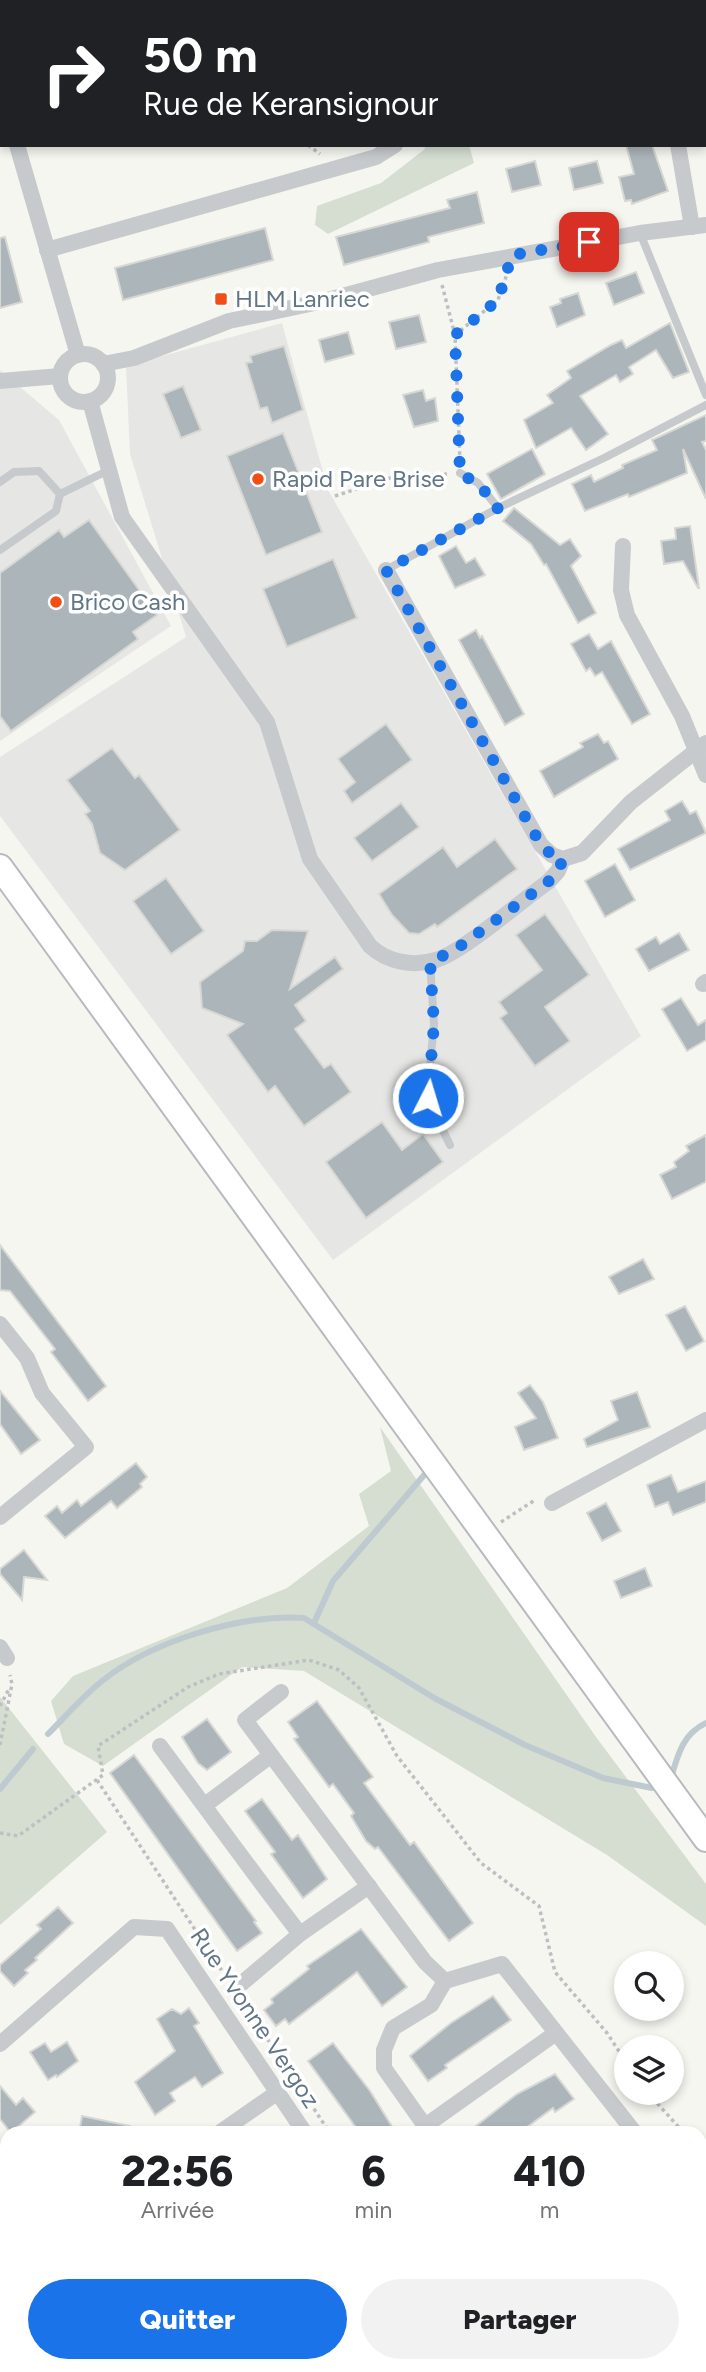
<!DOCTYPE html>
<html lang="fr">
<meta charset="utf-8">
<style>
:root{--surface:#fff;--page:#f2f2f2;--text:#202124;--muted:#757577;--accent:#1a73e8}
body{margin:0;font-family:Figtree,sans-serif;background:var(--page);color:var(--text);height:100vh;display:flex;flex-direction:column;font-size:26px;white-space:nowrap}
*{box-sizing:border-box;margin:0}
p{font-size:23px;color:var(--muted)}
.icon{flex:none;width:38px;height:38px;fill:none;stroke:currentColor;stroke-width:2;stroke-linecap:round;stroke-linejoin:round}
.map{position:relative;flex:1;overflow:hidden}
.sheet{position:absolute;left:0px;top:2126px;width:707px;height:247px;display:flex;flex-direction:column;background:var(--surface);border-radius:21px 21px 0 0;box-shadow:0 4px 10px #0003}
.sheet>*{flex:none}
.guide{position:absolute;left:0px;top:0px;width:707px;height:147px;box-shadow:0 4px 10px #0003;background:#202124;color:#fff;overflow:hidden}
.buttons{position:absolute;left:614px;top:1951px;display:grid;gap:14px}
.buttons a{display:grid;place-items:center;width:70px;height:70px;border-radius:50%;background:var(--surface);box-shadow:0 4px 10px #0003;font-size:35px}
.pin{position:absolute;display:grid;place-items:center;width:60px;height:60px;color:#fff;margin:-30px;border-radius:14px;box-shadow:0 4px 10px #0006}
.me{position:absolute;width:77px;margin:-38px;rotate:5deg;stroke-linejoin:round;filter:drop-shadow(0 0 5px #0008)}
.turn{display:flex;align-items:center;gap:24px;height:147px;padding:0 28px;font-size:32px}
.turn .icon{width:91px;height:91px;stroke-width:2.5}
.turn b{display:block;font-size:49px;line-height:60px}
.eta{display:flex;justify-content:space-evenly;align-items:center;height:119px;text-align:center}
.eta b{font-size:42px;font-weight:800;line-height:49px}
.button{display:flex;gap:14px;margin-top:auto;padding:14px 28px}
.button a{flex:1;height:80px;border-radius:42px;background:var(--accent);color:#fff;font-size:28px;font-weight:800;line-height:80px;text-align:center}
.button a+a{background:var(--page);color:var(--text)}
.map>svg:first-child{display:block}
</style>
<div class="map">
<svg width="706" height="2372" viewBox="0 0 706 2372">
<rect width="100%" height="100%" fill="#f6f6f1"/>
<g fill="#e6e7e5">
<path d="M282 323 328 490 641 1036 333 1260 0 816V757L186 637 130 454 126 366Z"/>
<path d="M0 370 59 420 171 626 0 741Z"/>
</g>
<g fill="#d6ded2">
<path d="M424 145H469L474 163 328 234 315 225 317 206 381 183 425 149Z"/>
<path d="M380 1427 596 1737 706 1884V1926L607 1855 304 1671 242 1667 103 1766 64 1744 51 1701 73 1676 287 1588 369 1526 359 1494 391 1471Z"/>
<path d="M0 1697 107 1832 0 1925Z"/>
</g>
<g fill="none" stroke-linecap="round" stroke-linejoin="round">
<g stroke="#becacf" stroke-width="6">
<path d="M314 1623 333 1581 425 1474"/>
<path d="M48 1734C65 1717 82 1697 102 1681 152 1641 240 1614 304 1618L436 1699 525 1745 603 1778 652 1788"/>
<path d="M671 1778C678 1754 683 1734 706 1723"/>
<path d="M0 1789 33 1749"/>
</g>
</g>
<g fill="#acb5ba" stroke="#d7d7d4" stroke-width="2">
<path d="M626 145H652L668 191 632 204 631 200 625 201 619 177 634 174Z"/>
<path d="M535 161 541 185 512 192 506 169Z"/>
<path d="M597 161 603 183 574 190 569 168Z"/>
<path d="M477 192 484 223 428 237 429 242 344 265 336 237 450 208 447 200Z"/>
<path d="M265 228 273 260 123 300 115 268Z"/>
<path d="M5 237 22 302 0 308V238Z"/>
<path d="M636 272 644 293 614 305 606 283Z"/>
<path d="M578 293 585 315 557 327 550 307 561 303 560 299Z"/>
<path d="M419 315 426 342 396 349 389 322Z"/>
<path d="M670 323 689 372 673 378 656 350 629 367 633 374 620 382 616 375 580 396 608 434 586 450 571 428 536 448 524 420 553 403 547 395 571 378 567 371 611 345 622 340 626 348Z"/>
<path d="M348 332 354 354 325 362 319 340Z"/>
<path d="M284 346 303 410 272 423 267 407 260 409 246 363 252 362 250 356Z"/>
<path d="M183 386 201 430 181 438 163 394Z"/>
<path d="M423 390 426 401 435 398 438 421 414 427 403 395Z"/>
<path d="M706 415V441L702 442 706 450V499L683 449 687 473 629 497 628 494 585 511 572 484 591 475 594 482 623 468 622 465 657 450 652 440Z"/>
<path d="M283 433 322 532 266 555 227 456Z"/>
<path d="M532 449 545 474 501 499 487 474Z"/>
<path d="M514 508 560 545 570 539 581 556 571 566 596 613 578 623 546 564 544 565 531 544 503 521Z"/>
<path d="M89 520 157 615 133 632 138 639 11 731 0 716V573L59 530 64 537Z"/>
<path d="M690 526 699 588H698L683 561 664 564 661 541 676 539 675 528Z"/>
<path d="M456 546 466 563 475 558 485 575 455 588 439 556Z"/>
<path d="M333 559 357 618 287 647 263 589Z"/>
<path d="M476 630 480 638 482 636 524 714 505 725 459 640Z"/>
<path d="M589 634 598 649 611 641 650 714 632 724 602 672 595 676 590 668 586 671 571 644Z"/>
<path d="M386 724 412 760 352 803 344 791 355 782 338 759Z"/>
<path d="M598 734 604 743 608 741 618 759 554 797 540 771 583 747 580 743Z"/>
<path d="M112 748 135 778 139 775 180 830 125 870 100 853 92 824 85 814 90 811 67 780Z"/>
<path d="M682 801 690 814 696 811 706 833 630 870 618 849 670 820 665 811Z"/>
<path d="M401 803 419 827 372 861 354 838Z"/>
<path d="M495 839 517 869 437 927 435 924 419 934 409 933 392 915 379 894 443 847 457 867Z"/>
<path d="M615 864 635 900 605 917 585 881Z"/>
<path d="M166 878 204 931 171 954 133 901Z"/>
<path d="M545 914 589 975 545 1007 570 1041 535 1066 500 1018 507 1013 499 1002 542 970 516 935Z"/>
<path d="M272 930 308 931 290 989 335 957 343 969 295 1005 306 1021 295 1029 324 1068 331 1064 351 1092 304 1126 275 1086 268 1092 227 1035 243 1024 202 1008 200 982 243 951 245 941H257Z"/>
<path d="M679 933 689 950 649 971 636 949 656 937 660 944Z"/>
<path d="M681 998 698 1025 706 1020V1040L687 1051 662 1009Z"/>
<path d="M382 1122 402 1150 423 1134 443 1162 366 1218 326 1162Z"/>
<path d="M706 1135V1182L672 1199 660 1175 676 1167 674 1162 689 1151 686 1146Z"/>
<path d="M0 1245 106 1386 88 1401 51 1352 55 1349 10 1291 0 1290Z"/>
<path d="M643 1259 654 1279 619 1294 609 1277Z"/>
<path d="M685 1306 704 1341 686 1351 666 1315Z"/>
<path d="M530 1385 543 1402 558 1438 524 1450 515 1427 536 1418 518 1393Z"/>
<path d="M0 1391 40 1440 21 1454 0 1424Z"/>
<path d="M637 1392 650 1427 587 1447 584 1439 618 1420 611 1401Z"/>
<path d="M136 1463 147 1477 140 1484 142 1487 117 1508 111 1501 65 1538 45 1516 57 1506 62 1513 77 1500 81 1506Z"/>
<path d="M671 1475 678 1492 706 1481V1502L673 1515 668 1502 655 1507 647 1485Z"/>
<path d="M606 1503 621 1531 602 1541 587 1513Z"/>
<path d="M24 1550 47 1580 24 1577 22 1600 0 1574V1569Z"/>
<path d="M645 1568 652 1586 621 1598 614 1581Z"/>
<path d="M317 1701 373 1777 364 1783 410 1845 414 1842 473 1923 449 1941 378 1847 375 1849 366 1841 351 1816 354 1813 333 1784 329 1787 294 1739 298 1737 288 1722Z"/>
<path d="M207 1719 231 1752 207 1770 198 1763 182 1737Z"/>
<path d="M134 1755 256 1921 254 1922 262 1933 237 1951 110 1773Z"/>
<path d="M262 1799 292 1840 298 1835 327 1879 303 1898 271 1854 275 1852 245 1811Z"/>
<path d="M58 1907 73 1923 35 1958 37 1960 25 1970 28 1973 14 1986 0 1971V1965L41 1929 37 1925Z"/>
<path d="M361 1929 407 1987 382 2006 357 1972 289 2024 285 2019 276 2026 264 2010 273 2003 271 1999 309 1969 307 1966Z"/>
<path d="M493 1996 511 2020 445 2065 447 2068 428 2081 410 2056 451 2023Z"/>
<path d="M189 2008 199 2023 194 2026 223 2073 202 2087 195 2077 170 2093 175 2101 155 2115 135 2082 175 2051 157 2019 172 2009 181 2014Z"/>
<path d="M67 2042 78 2061 57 2077 56 2075 48 2080 30 2052 45 2043 51 2052Z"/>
<path d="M333 2043 370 2091 396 2133H360L308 2061Z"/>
<path d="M555 2074 574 2099 555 2112 553 2108 519 2133H467L517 2094Z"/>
<path d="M0 2086 16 2105 23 2098 35 2112 11 2133 0 2119Z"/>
<path d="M82 2116 130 2126 129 2133H79Z"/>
</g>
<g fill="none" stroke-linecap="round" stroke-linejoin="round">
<defs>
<path id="primary" d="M0 867 706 1839"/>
</defs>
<use href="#primary" stroke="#b7bbbf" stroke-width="28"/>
<g stroke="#bdc0c2" stroke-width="3.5" stroke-dasharray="3.5 3.5" stroke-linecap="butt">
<path d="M168 2 169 0"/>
<path d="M688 2V0"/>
<path d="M308 145 320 154"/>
<path d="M442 285 455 335 460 461"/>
<path d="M455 335 498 300 507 274"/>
<path d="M335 496 390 478 447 474"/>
<path d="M501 1522 535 1500"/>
<path d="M0 1706 9 1689"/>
<path d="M0 1745 12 1684 10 1675"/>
<path d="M97 1780 226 1977"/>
<path d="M0 1833 18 1836 103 1775 98 1746 188 1687 219 1674 309 1660 339 1670 359 1688 397 1756 481 1863 539 1906 555 1972 607 2033 626 2062"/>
<path d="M244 2004 330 2133"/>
<path d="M648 2093 684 2133"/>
<path d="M700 2151 706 2158"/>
<path d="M0 2354 7 2322"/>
<path d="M85 2366 107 2372"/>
<path d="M320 2366 323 2372"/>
<path d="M494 2366 497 2372"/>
</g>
<g stroke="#c7cacd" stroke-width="8">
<path d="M640 233 706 395"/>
<path d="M460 473 478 483 498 508"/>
<path d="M0 482 14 472 39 471 60 494"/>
<path d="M60 494 109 470"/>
<path d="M0 550 56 511 60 494"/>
<path d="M386 570 498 508 606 457 706 405"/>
<path d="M430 961 434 1024 427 1098 450 1145"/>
</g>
<g stroke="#c7cacd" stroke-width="16">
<path d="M371 0 372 2"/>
<path d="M581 0 583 2"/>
<path d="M515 2 518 0"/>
<path d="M0 97 2 98"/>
<path d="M17 145 78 355"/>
<path d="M678 145 692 227"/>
<path d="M47 250 376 157 395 145"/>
<circle cx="84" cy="378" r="24"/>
<path d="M103 364 134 358 229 321 324 301 438 270 640 233 706 225"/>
<path d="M0 381 60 376"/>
<path d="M90 401 122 517 267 722 310 859 370 946C387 962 413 967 436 960 463 952 522 900 548 882L558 871 563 859"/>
<path d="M623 546 621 590 627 615 682 716 706 775"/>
<path d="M386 570 541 845 552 855 563 859 582 853 631 802 706 743"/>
<path d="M703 984 706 982"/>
<path d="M0 1324 27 1358 42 1393 86 1447 0 1517"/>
<path d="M552 1503 706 1420"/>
<path d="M0 1647 7 1658"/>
<path d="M281 1692 245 1720 425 1962 445 1981 502 1964 635 2133"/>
<path d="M160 1746C207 1809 252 1872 300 1934"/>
<path d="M205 1805 270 1756"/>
<path d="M445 1981 431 2005 393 2028 384 2050V2068L425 2126 556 2033"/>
<path d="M235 1989 300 1934 369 1886"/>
<path d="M0 2044 134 1927 167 1929 305 2133"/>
<path d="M219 2133 278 2092"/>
<path d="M0 2237 7 2243"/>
<path d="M700 2243 706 2250"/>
<path d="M158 2372 159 2366"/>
</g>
<use href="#primary" stroke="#fff" stroke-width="24"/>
</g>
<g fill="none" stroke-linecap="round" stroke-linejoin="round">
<path stroke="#1a73e8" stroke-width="12" stroke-dasharray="0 21.6" d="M428 1098 434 1024 430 961 452 952 548 882 558 871 563 859 552 855 541 845 386 570 498 508 478 483 460 474 455 335 498 300 512 255 589 242"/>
</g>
<g fill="#f44d13" stroke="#fff" stroke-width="2.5">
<rect x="214" y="292" width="14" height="14" rx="3.5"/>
<circle cx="258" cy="479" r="7"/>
<circle cx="56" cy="602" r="7"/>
</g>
<g text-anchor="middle" stroke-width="7" stroke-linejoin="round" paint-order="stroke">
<g font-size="24" fill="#617585" stroke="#fff" text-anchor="start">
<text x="235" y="307">HLM Lanriec</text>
<text x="272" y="487">Rapid Pare Brise</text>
<text x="70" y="610">Brico Cash</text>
</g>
<g font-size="24" fill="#617585" stroke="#fff">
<text transform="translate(255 2018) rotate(56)" y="8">Rue Yvonne Vergoz</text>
</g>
</g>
</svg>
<div class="buttons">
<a><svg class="icon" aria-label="search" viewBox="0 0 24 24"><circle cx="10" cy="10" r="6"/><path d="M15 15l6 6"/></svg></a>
<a><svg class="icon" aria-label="layers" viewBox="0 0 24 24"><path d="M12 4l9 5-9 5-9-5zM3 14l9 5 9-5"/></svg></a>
</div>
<div class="pin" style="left:589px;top:242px;background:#d93025"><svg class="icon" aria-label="arrive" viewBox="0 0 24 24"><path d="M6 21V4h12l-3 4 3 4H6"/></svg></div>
<svg class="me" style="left:428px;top:1098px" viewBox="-20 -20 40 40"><circle r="17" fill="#1a73e8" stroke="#fff" stroke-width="3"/><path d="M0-11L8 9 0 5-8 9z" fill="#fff"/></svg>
<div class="guide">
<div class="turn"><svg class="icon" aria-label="right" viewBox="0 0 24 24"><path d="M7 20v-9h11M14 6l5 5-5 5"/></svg><div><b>50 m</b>Rue de Keransignour</div></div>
</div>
<section class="sheet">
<div class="eta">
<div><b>22:56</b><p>Arrivée</p></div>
<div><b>6</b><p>min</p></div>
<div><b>410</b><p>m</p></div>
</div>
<div class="button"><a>Quitter</a><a>Partager</a></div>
</section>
</div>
